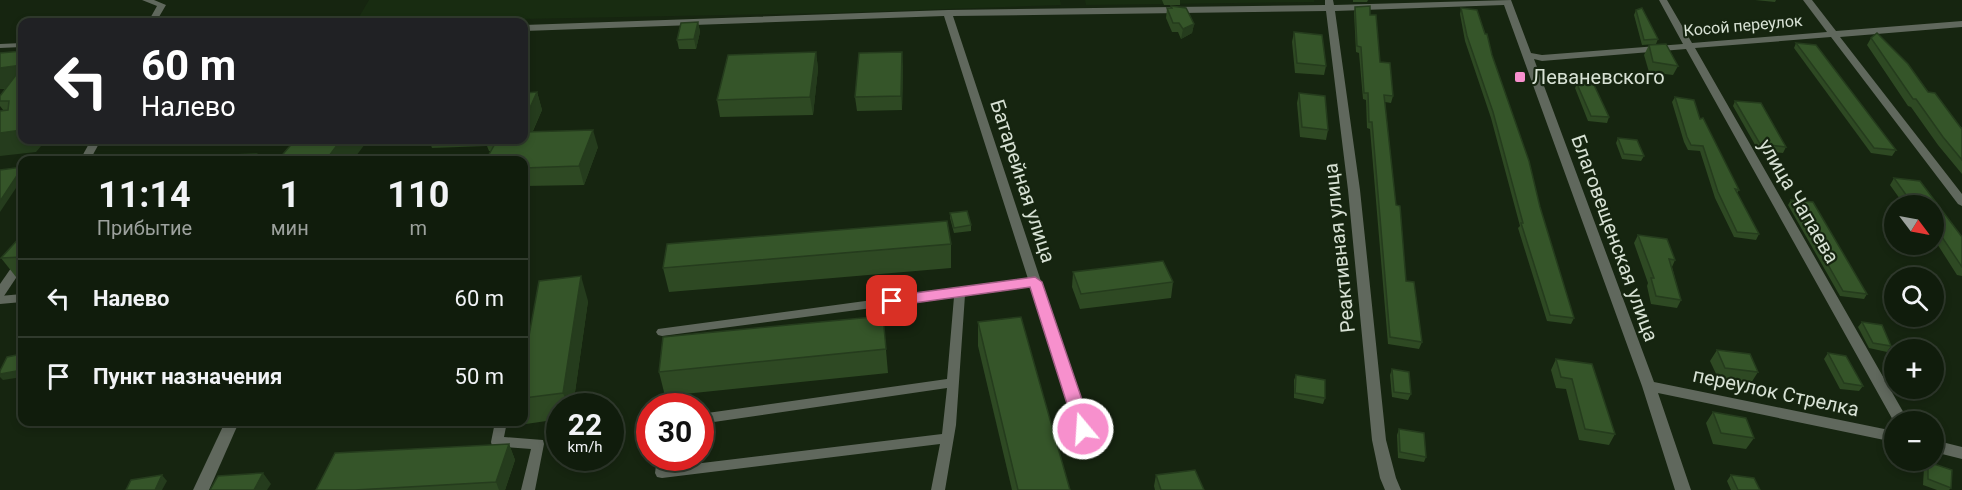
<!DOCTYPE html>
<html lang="ru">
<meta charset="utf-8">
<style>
:root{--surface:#101c0c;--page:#1e291a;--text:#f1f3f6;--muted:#9ca19d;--line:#303a2d}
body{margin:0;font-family:Roboto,sans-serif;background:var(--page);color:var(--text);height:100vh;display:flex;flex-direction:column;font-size:22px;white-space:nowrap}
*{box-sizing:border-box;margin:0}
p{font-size:20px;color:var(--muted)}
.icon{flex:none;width:33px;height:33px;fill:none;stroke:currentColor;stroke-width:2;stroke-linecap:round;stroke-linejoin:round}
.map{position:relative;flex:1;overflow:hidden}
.side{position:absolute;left:18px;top:156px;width:510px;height:270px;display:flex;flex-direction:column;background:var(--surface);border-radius:12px;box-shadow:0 3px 9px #0003,0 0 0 2px var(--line)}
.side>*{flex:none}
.banner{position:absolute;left:18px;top:18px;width:510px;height:126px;border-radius:12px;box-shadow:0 3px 9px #0003,0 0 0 2px var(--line);background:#202124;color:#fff;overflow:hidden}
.needle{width:39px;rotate:122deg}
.controls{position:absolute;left:1884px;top:195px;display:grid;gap:12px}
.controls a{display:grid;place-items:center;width:60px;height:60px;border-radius:50%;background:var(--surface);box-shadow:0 3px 9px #0003,0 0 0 2px var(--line);font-size:30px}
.speed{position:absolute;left:546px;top:393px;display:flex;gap:12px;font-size:30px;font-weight:700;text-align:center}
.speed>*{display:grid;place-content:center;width:78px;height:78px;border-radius:50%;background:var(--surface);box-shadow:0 3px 9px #0003,0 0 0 2px var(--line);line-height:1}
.speed small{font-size:15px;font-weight:400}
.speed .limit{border:9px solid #d22;background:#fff;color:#111}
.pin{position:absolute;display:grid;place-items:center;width:51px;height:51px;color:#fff;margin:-26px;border-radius:12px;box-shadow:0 3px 9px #0006}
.me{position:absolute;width:66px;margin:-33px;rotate:342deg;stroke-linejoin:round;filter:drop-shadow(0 0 4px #0008)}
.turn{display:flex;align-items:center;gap:21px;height:126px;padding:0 24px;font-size:27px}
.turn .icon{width:78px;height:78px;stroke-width:2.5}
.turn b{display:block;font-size:42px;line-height:51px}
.eta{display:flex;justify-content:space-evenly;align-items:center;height:102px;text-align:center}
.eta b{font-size:36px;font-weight:700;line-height:42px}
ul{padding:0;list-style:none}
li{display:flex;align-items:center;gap:18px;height:78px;padding:0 24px;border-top:2px solid var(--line)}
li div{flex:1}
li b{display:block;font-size:22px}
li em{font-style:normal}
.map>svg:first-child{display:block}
</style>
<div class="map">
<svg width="1962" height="490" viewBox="0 0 1962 490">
<rect width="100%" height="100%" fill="#162510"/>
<g fill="#182c11">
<path d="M369 0H1060L1061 5 834 13 356 22Z"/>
<path d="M1085 0H1314V2L1086 5Z"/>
</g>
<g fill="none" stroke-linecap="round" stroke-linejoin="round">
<g fill="#60685d" fill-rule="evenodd">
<path d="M142 0H154L166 5 156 22H148L157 6Z"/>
<path d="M22 43V47L0 48V44Z"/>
<path d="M1035 278 1039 279 1040 282 1039 285 965 295 956 425 945 490H931L940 444 662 478 657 477 655 473 657 458H669V467L942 434 947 388 700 424V414L947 379 954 297 662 336 658 335 656 332 658 329Z"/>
<path d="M22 294V302L0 304V296Z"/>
<path d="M495 422H507L504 437 543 440 544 444 535 490H521L531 449 492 446 491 442Z"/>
</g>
<g fill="#60685d" fill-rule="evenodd">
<path d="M1325 0H1333L1334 5 1511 0 1531 53 1542 55 1683 44 1659 0H1667L1692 43 1827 32 1803 0H1812L1836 31 1962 21V27L1840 37 1962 194V206L1958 204 1831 37 1695 48 1909 422H1894L1686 49 1542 61 1534 59 1654 382 1894 431V442L1658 393 1691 490H1675L1642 386 1504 5 1335 11 1360 190 1386 440 1396 478 1401 490H1385L1380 478 1372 440 1348 190 1326 11 953 16 1090 429 1088 433 1083 435 1078 433 1076 429 944 16 524 31V25L948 10 1325 5Z"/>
<path d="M91 140H101L90 160H80Z"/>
<path d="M22 257V269L4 296 0 297V284L18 258Z"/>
<path d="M225 422H239L209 490H193Z"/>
<path d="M1934 440 1962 447V459L1934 452Z"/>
</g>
</g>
<g fill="#2e4923">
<path d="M1162 0H1180V5H1164Z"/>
<path d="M1353 0H1368L1367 2H1353Z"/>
<path d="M1755 0H1776L1775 2Z"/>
<path d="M1171 6 1194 24 1192 33 1181 39 1178 32H1172L1166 18 1167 8H1170Z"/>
<path d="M1355 7 1370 15 1380 62 1393 96 1391 103 1385 102 1396 205 1406 281 1422 342 1419 349 1388 344 1370 129 1367 128 1366 100 1363 99 1359 53 1356 52 1354 13Z"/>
<path d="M1461 8 1492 55 1574 318 1571 324 1547 321 1518 228 1520 226 1491 118 1465 41 1460 14Z"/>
<path d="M1636 10 1658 39 1656 44 1642 45 1634 15Z"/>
<path d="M698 22 700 32 696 49H679L677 40Z"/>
<path d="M1294 32 1326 66 1324 75 1295 73 1292 42Z"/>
<path d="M1871 38 1928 92 1962 128V174L1938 145 1911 107 1908 106 1867 45Z"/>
<path d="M1796 43 1896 150 1892 156 1871 153 1794 48Z"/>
<path d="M1649 45 1678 66 1673 75 1649 72 1644 55Z"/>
<path d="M816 52 818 69 813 115 720 117 717 100Z"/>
<path d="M0 53 36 152 0 106V96L5 89H0Z"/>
<path d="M903 66 902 110 857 111 855 97Z"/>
<path d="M1577 84 1609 117 1607 123 1588 121 1575 88Z"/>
<path d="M537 92 542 110 533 131 598 147 584 185 524 186V160L489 151 487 146 432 148 429 140H524Z"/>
<path d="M1299 93 1328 130 1326 140 1300 137 1297 103Z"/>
<path d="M1675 97 1700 119 1739 190 1737 193 1759 234 1756 240 1734 237 1715 198 1700 151 1688 150 1684 142 1672 102Z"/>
<path d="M1735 101 1786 147 1783 153 1758 150 1733 106Z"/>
<path d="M1618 138 1644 156 1641 161 1622 159 1616 143Z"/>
<path d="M118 140H214L119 142Z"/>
<path d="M1894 178 1920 181 1962 237V276L1957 275 1934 239V206H1905L1890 185Z"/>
<path d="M1791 200 1867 294 1864 299 1840 296 1788 205Z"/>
<path d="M950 213 971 225V231L954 233 950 218Z"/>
<path d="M22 235V282H20L1 258Z"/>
<path d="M1638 235 1675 260 1672 267 1681 300 1677 308 1651 304 1647 286 1648 283 1634 243Z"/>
<path d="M951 244V268L669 292 663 268Z"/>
<path d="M1073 272 1173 282 1171 298 1080 309 1072 287Z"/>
<path d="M588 301 573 406H560V419L526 424 524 416V363Z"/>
<path d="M883 316 888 373 665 396 659 372Z"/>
<path d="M978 322 1070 490H1012L978 346Z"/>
<path d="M1862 322 1891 346 1887 352 1869 348 1858 327Z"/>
<path d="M1717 350 1758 372 1751 383 1718 378 1710 361Z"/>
<path d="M1828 353 1863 386 1859 391 1840 389 1824 359Z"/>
<path d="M1556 359 1592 364 1615 434 1609 445 1579 440 1566 389 1556 388 1551 370Z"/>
<path d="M1392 369 1411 394 1408 400 1392 397 1390 375Z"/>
<path d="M1296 375 1325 398 1323 404 1294 398V380Z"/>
<path d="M1713 412 1754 438 1746 449 1713 444 1706 423Z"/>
<path d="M1399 429 1426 457 1424 462 1398 458 1397 435Z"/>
<path d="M509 444 515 460 505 490H316Z"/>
<path d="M1928 462 1951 488 1949 490H1937L1923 485 1924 467Z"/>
<path d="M1156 475 1204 490H1155L1154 486Z"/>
<path d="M1731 475 1760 490H1731L1727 481Z"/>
</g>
<g fill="#253c1d">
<path d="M698 22 700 32 696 49 694 39Z"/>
<path d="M1194 24 1192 33 1181 39 1183 29Z"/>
<path d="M816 52 818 69 813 115 810 97Z"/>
<path d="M902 52 903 66 902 110 901 96Z"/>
<path d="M22 65V87L0 89V68Z"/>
<path d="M537 92 542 110 524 150V121Z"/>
<path d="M22 130V140H46L36 152 0 156V133Z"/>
<path d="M593 130 598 147 584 185 579 166Z"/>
<path d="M341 140H368L353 160H326Z"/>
<path d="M256 154 259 160H250Z"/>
<path d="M22 168V179L0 212V201Z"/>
<path d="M581 276 588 301 573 406H568L563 393Z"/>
<path d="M22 370V377L3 380 0 377V374Z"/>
<path d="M509 444 515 460 505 490H499L496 482Z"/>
<path d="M263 473 271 484 267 490H254Z"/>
<path d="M162 475 167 481 162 490H155Z"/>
</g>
<g fill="#355529" stroke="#253c1d" stroke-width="1.5">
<path d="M1171 6 1186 8 1194 24 1183 29 1179 23H1173L1167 8H1172Z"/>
<path d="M1370 6V15H1376L1380 62 1390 63 1393 96 1384 95 1396 205 1400 206 1406 281 1414 282 1422 342 1390 337 1372 122H1369L1368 93H1364L1361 47 1357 46 1355 7Z"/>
<path d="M1461 8 1477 10 1485 34H1487L1492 55 1529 161 1540 207 1574 318 1550 315 1521 223H1523L1493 112 1467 36Z"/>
<path d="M1642 8 1658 39 1644 40 1636 10Z"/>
<path d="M698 22 694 39 677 40 681 23Z"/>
<path d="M1294 32 1322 35 1326 66 1297 63Z"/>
<path d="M1877 33 1908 64 1928 92 1935 93 1961 128H1962V160L1943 137 1916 99H1913L1871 38Z"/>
<path d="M1796 43 1816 45 1896 150 1874 148Z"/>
<path d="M1666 44 1678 66 1653 62 1649 45Z"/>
<path d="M22 51V65L0 68V53Z"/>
<path d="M816 52 810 97 717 100 728 55Z"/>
<path d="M902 52 901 96 855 97 859 53Z"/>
<path d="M22 67V130L0 133V111L8 110 9 101H0V96Z"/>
<path d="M1577 84 1594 85 1609 117 1591 116Z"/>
<path d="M537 92 524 121V93Z"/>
<path d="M1299 93 1325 96 1328 130 1302 127Z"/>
<path d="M1675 97 1694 100 1700 119 1703 118 1739 190 1735 189 1759 234 1737 232 1718 192 1703 146 1691 145 1687 137Z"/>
<path d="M1735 101 1761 103 1786 147 1760 144Z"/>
<path d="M593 130 579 166 524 168V160H486L497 140H524V132Z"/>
<path d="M1618 138 1637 140 1644 156 1624 154Z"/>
<path d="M295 140H341L326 160H278Z"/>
<path d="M256 154 250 160H104Z"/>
<path d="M22 167V168L0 201V170Z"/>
<path d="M1894 178 1920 181 1962 237V267L1934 225V206H1914Z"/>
<path d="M1791 200 1813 202 1867 294 1843 291Z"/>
<path d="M967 211 971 225 954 228 950 213Z"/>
<path d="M947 221 951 244 663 268 667 244Z"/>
<path d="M22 235V257L1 258Z"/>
<path d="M1638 235 1667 239 1675 260 1669 259 1681 300 1656 296 1651 278H1654Z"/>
<path d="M1163 261 1173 282 1081 294 1073 272Z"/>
<path d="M581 276 563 393 524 398V363L539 281Z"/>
<path d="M883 316 886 349 659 372 663 337Z"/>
<path d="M1021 317 1070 490H1018L978 322Z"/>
<path d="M1862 322 1882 325 1891 346 1873 343Z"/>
<path d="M1717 350 1750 354 1758 372 1725 368Z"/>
<path d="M1828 353 1846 356 1863 386 1844 383Z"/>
<path d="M22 354V370L0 374V371L7 357Z"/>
<path d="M1556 359 1592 364 1615 434 1585 429 1572 379 1561 377Z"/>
<path d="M1392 369 1409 372 1411 394 1394 392Z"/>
<path d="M1296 375 1325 380V398L1295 393Z"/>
<path d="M1713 412 1746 418 1754 438 1721 433Z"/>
<path d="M1399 429 1424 433 1426 457 1400 452Z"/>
<path d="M509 444 496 482 355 490H316L335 453Z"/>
<path d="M1928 462 1952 470 1951 488 1928 479Z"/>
<path d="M1195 470 1204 490H1161L1156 475Z"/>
<path d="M263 473 254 490H210L218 476Z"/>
<path d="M162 475 155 490H126L131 480Z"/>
<path d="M1731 475 1754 478 1760 490H1738Z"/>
</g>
<path fill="#f790cd" stroke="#a15e85" stroke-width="1.5" d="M1035 277 1042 282 1092 429 1089 433 1083 435 1078 433 1075 429 1030 287 892 306 884 301 892 296Z"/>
<rect fill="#f790cd" stroke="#162510" stroke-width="2" x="1514" y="71" width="12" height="12" rx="3"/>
<g text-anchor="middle" stroke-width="4.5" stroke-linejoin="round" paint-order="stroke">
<g font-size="16" fill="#d8e2d5" stroke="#162510">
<text transform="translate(1743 25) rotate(-5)" y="6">Косой переулок</text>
</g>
<g font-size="20" fill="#d8e2d5" stroke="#162510" text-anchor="start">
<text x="1532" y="84">Леваневского</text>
</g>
<g font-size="20" fill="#d8e2d5" stroke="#162510">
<text transform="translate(1023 181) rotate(72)" y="7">Батарейная улица</text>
<text transform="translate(1799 201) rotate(60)" y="7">улица Чапаева</text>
<text transform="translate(1615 238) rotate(70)" y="7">Благовещенская улица</text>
<text transform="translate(1339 248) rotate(-96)" y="7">Реактивная улица</text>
<text transform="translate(1776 392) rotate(12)" y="7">переулок Стрелка</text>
</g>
</g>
</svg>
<div class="controls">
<a><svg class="needle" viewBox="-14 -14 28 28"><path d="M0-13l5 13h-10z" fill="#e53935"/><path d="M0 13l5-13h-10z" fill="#9ca19d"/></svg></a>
<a><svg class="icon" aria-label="search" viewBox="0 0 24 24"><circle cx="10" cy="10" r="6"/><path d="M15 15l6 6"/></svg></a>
<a>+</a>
<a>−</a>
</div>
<div class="speed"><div>22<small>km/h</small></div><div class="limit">30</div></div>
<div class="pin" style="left:892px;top:301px;background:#d93025"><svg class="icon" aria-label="arrive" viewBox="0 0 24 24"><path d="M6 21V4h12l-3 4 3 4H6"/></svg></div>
<svg class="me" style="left:1083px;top:429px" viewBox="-20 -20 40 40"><circle r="17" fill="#f790cd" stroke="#fff" stroke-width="3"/><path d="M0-11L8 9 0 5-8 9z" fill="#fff"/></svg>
<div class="banner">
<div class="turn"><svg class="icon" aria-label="left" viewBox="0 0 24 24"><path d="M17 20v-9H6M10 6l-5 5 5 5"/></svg><div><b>60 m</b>Налево</div></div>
</div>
<section class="side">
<div class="eta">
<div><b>11:14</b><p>Прибытие</p></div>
<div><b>1</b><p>мин</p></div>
<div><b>110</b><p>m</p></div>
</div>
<ul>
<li><svg class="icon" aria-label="left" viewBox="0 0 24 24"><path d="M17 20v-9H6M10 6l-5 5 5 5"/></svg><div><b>Налево</b></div><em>60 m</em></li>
<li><svg class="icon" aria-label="arrive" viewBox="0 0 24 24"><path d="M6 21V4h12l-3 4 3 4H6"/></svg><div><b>Пункт назначения</b></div><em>50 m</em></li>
</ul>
</section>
</div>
